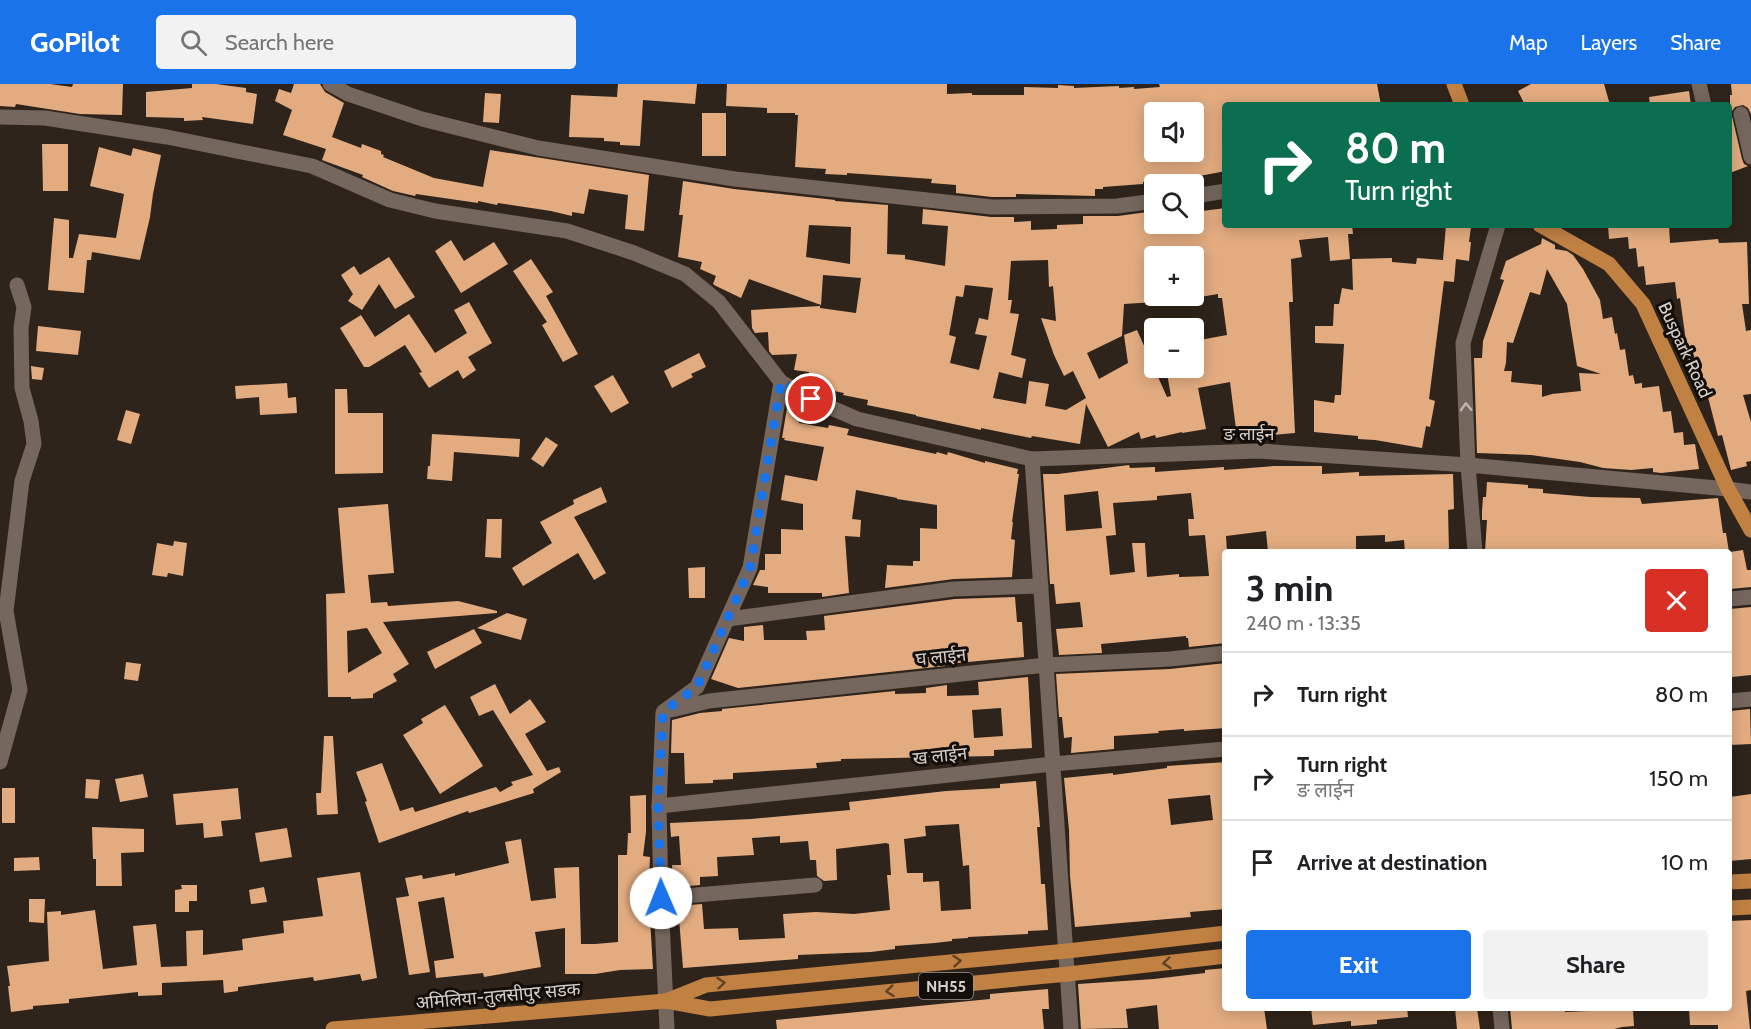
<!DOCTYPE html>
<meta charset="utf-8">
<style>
:root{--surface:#fff;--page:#f2f2f2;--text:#202124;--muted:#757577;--line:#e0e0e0;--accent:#1a73e8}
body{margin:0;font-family:Cabin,"Noto Sans Devanagari",sans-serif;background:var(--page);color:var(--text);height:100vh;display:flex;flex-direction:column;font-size:22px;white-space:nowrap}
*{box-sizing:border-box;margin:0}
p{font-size:20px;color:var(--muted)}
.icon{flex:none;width:33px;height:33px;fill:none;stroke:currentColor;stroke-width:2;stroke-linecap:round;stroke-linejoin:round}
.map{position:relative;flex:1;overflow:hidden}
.details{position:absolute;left:1222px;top:465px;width:510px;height:462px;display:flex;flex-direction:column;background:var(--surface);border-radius:6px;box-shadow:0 3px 15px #0003}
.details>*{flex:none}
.guide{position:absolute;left:1222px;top:18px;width:510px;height:126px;border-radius:6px;box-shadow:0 3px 15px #0003;background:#0b6e4f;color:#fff;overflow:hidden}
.buttons{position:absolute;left:1144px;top:18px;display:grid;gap:12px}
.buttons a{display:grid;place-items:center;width:60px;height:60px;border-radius:6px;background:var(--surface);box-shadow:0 3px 15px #0003;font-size:30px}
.pin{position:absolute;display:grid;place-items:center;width:51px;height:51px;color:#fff;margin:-26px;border:3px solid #fff;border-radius:50%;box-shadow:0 2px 6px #0007}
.me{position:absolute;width:66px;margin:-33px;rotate:359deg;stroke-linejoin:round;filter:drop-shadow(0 0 4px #0008)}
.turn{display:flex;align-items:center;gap:21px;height:126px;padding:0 24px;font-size:27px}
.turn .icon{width:78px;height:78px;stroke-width:2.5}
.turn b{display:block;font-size:42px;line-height:51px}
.round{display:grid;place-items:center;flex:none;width:63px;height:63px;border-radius:6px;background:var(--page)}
.headline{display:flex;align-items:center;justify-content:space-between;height:102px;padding:0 24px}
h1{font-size:36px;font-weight:700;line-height:45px}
.action{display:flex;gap:12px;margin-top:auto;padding:12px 24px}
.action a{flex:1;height:69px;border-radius:6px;background:var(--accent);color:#fff;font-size:24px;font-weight:700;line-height:69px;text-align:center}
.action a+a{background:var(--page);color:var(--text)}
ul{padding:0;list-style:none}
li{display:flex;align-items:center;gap:18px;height:84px;padding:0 24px;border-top:2px solid var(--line)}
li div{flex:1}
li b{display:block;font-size:22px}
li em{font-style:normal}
header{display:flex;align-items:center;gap:36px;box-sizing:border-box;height:84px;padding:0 30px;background:var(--accent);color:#fff}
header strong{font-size:28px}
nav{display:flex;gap:33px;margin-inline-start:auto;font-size:21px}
.search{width:420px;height:54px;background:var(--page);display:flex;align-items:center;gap:15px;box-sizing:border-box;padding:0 21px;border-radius:6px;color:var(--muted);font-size:22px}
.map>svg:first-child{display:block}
</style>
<header>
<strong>GoPilot</strong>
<div class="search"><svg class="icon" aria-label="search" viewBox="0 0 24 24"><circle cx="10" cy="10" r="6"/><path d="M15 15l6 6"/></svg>Search here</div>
<nav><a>Map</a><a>Layers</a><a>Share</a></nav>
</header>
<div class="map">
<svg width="1751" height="945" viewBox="0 0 1751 945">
<rect width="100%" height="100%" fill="#2f241b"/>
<g fill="#e3ac80" fill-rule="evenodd">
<path d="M0 0H50L72 3 73 0H123L122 31 80 30 16 20 15 23 0 22Z"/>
<path d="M192 0H216L246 4V8L257 10 253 40 202 33 203 36 184 37V34L146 33V8L192 4Z"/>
<path d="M294 0H320L325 8 344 19 332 53 361 64 362 60 381 67V70L384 71 383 73 434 94 483 103 490 66 649 91 644 147 625 145 628 111 589 105 584 130 572 128V132L551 127 498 119 497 121 478 117V119L416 110 415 112 393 107 362 93 363 91 322 76 326 65 283 51 292 26 275 17 279 5 291 9Z"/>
<path d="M618 0H697L695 20 643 16 640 62 620 61V58L604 57V54L569 53 571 11 617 13Z"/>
<path d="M727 0H947V10L972 9V11H1024V3L1058 4V1L1074 2V4L1119 2V4L1134 3V5L1160 3 1159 0H1377L1381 21H1345L1344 19 1305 21H1226V87L1178 96 1177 91 1143 98V100L1103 103V105H1095V112L1016 110V113H992L956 109V101L931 99 932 95 847 89V91L825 90 826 85 795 83 798 31H795V29H767V24L726 22ZM1155 28H1194V68H1186L1166 72 1165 68H1155Z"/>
<path d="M1531 0H1604L1610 21H1525L1518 7Z"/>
<path d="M1731 0H1751V30L1748 24 1743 21 1735 23 1732 27V32L1742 75 1744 80 1748 82 1730 89V11H1732Z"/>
<path d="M1689 7 1691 21H1650L1649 13Z"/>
<path d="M485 9 501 10 499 39 483 38Z"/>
<rect x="702" y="29" width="24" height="43"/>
<path d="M42 60H68V107H43Z"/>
<path d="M99 63 131 72 133 64 161 71 153 110 150 133 140 176 92 168 91 176H87L84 209 48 206 54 134 69 136V174H73L79 150 116 154 124 110 90 102Z"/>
<path d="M683 97 734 105 835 116V117L888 121 887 170 905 171V175L945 182 948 142 922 140 923 125 991 133H1014V138L1031 137V146L1057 145V141L1083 140V132H1118L1155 127V140H1194V128L1226 124V141H1352L1353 150H1348L1350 175 1330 177 1328 153 1299 156 1302 173 1291 175 1293 218H1289L1295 349 1272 351 1271 341 1236 345 1230 298 1198 304 1206 345 1182 349V348L1156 354 1155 351 1141 355 1139 348 1108 363 1086 320 1080 360 1032 352 1031 354 981 344V346L916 332V331L867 321 868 316 843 311 844 309 824 305V301L808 298 809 288 794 286 797 270 772 271 769 267 768 248 755 249 752 244 751 226 820 222V224L856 229 861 194 823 191 821 221 749 195 741 214 716 202 713 200 716 192 700 185 702 178 678 173 683 131H679ZM809 141 851 143 850 180 806 173ZM1155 172H1194V214L1218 210V214H1222L1227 251 1194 257V284H1166L1171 312 1167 313 1137 246 1124 251 1128 279 1099 295 1087 269 1122 252 1124 220 1155 218ZM1048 176 1049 203 1053 202 1056 237 1041 234 1054 271 1064 292 1073 287 1086 314 1066 326 1045 322 1049 300 1029 297 1026 320 993 314 999 288 1022 294 1026 275 1011 271 1019 230 1010 229 1012 216H1008L1011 177ZM965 201 993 204 988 236 979 234 975 250 987 252 979 286 950 279 956 253 949 251 956 212 963 213Z"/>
<path d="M1446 141 1471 143 1469 158H1471L1469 177 1456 175 1454 198 1444 197 1429 315 1435 317 1430 343 1426 342 1422 364 1375 356 1358 355V352L1314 348V316L1334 319 1335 311H1341L1344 260 1315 259V242H1333L1334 220H1339L1342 204 1353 206 1352 175 1392 174V178L1416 180 1417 174 1443 176Z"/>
<path d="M1608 141H1669L1670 159 1718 155 1719 159 1747 158 1749 220H1742L1746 247 1751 246V310L1743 311 1751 338V377L1746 378 1747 382 1731 386 1722 351 1718 352 1699 278 1689 279 1680 214 1677 215 1675 198 1646 201 1644 182 1638 183 1636 164 1629 165 1628 153 1609 155Z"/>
<path d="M1542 154 1555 161V165L1567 167 1573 171 1583 185 1600 216 1603 235 1612 233 1615 250 1617 249 1620 266 1625 265 1629 292 1633 291 1635 300 1642 299V304L1659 302 1663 328 1671 327 1674 349 1683 348 1684 361 1695 360 1699 385 1661 389 1653 388V384L1631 386 1603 384 1580 378 1531 371 1477 369 1474 274H1482L1483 257 1504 196 1500 195 1506 177 1541 160ZM1547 185 1567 220 1577 282 1601 290 1579 289 1581 307 1552 310 1542 313V301L1511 298 1512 287H1504L1506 279 1507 258 1513 259 1530 208 1540 211Z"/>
<path d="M451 156 464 177 494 158 508 180 461 209 435 167Z"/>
<path d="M389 173 415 213 395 225 379 200 362 226 348 217 353 210 341 191 354 182 360 191Z"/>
<path d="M531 175 553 208 546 212 578 270 563 278 542 241 547 238 513 187Z"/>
<path d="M469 218 492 259 468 273 476 286 463 295 458 286 429 304 419 289 422 288 405 261 369 283H364L340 244 361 231 375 253 409 230 435 269 467 249 454 226Z"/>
<path d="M38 242 81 247 78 271 36 267Z"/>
<path d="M699 269 706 283 691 290 693 293 672 304 664 287Z"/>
<path d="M31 282 44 284 42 296 32 295Z"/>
<path d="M613 291 629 319 611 329 594 302Z"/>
<path d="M287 299 288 314 296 313 297 329 260 331 259 313 236 315 235 302Z"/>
<path d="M335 305H347L348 329H383V389L335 390Z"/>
<path d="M787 324 801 327 799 339 828 344 829 341 849 345 847 351 936 370 937 368 947 371 948 368 985 379V377L1018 385 1017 390H1019L1012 438H1013L1011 455 1015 456 1012 493 954 495 885 504 887 481 913 482V477H920V444L937 445V421L897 415V414L856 406 852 435 861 436 860 453 845 452 849 509 822 513V509H768V503L753 501 760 486H765V470H781V445L803 446V420L781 416 785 391 817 397 824 363 784 356 785 354H782Z"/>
<path d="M126 326 140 330 131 360 117 356Z"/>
<path d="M432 350 520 355 519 373 454 368 452 397 427 395 428 382H430Z"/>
<path d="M546 353 558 361 543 383 531 375Z"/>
<path d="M1129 381 1130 384 1155 383V388L1224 383V386L1274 382H1322V390L1359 388V392L1453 390 1454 425 1448 426 1449 467 1405 468 1404 456 1385 458V451L1356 452V468H1268L1266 447 1226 452 1227 468H1226V559L1189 563 1188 554H1186V552L1101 560 1102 569 1059 571 1056 545 1083 543 1080 518 1056 520 1054 500H1050L1043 390H1058ZM1098 407 1102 444 1066 447 1064 411ZM1191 409 1194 435H1188L1189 452 1205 451 1209 492 1179 493V490L1147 493 1145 459H1132L1135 488 1110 491 1106 452 1116 451 1113 419 1157 416V412Z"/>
<path d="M1487 398 1528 401V404L1543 405V409L1590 413 1640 414 1642 420 1718 414 1723 449H1726L1729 468H1485L1487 436H1482V427L1483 413H1486Z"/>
<path d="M601 403 607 418 574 433 606 489 594 496 578 469 523 502 512 484 552 459 540 438 574 420 573 416Z"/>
<path d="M388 420 394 489 368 491 371 519 387 518 388 522 458 517 497 527V529L383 538 409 580 393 590 397 597 373 610V614L351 615V613H328L326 510 345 509 338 424ZM367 544 382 569 348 589 347 547Z"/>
<path d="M487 435H502L501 474 485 473Z"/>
<path d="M174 457 187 459 183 492 168 489 167 493 152 491 157 459 173 462Z"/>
<path d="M1743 466 1747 486H1751V503L1730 505V468Z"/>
<path d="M705 483V514H689L688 484Z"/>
<path d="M1015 513 1017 538H1022L1024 573 945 580V582L738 604 711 595 729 554 744 557V543L763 541 764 556H807L806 547 825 546 824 532 955 515Z"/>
<path d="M1751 523V591L1732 593 1730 570V544H1731L1730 525Z"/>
<path d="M507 529 527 535 521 556 477 544Z"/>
<path d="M474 545 482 559 435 585 427 568Z"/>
<path d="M126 578 141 580 138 597 124 595Z"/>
<path d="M1226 579V644L1184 647V645L1158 647 1159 649 1114 652V665L1071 669 1072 653 1064 654 1062 633H1059L1056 590 1170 585Z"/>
<path d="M1028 593 1032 664 994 666V672L841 675V677L816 679 817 684 733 689V695L713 696V699L685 700 684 669H671L672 636 700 629 722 627V625L895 607V610L926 609V604L947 601V612L979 611 978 598ZM1001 624 1003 652 974 654 972 626Z"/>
<path d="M495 600 510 630 530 615 546 638 525 650 547 687 559 683 561 688 533 705 534 709 469 729 468 727 379 759 365 718 367 717 356 688 382 679 400 727 413 723 415 728 496 703 500 708 513 701 511 698 533 691 493 626 479 632 470 613Z"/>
<path d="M445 621 483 682 440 710 403 651 423 639 421 635Z"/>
<path d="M1750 625 1751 660 1730 661V627Z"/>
<path d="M324 652H333L338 730 317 731 316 709H321Z"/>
<path d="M1226 678V825L1190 828 1191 833 1075 843 1070 792 1069 746 1064 694 1113 689V691L1167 684V682ZM1210 711 1213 736 1171 741 1168 715Z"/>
<path d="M143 690 148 713 120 718 115 695Z"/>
<path d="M86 695 100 696 98 715 85 714Z"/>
<path d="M1036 697 1040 743H1037L1040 782 1041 800H1045L1048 846 1028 847V850L968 853V854L952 855V857L935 859 895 862V865L871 868 798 871V875L683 884 678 822 702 820 704 845 738 844 739 856 785 854 783 830 816 828 854 830 890 826 887 791H891L889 760 886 759 836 765 837 796 824 797 817 792 816 776H810L808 757 780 759V752L752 754 754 771 717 773 718 792 700 793V801L677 803V794L673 795 672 781H681L679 752 671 753 670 739 751 735 850 726 849 718 946 707 1000 704V700ZM959 740 963 782 969 781 971 825 941 827 939 797 923 798V789H907L904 755 926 752 925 742Z"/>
<rect x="2" y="704" width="13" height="35"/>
<path d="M238 704 241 735 221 737 223 752 204 754 203 739 176 741 173 710Z"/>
<path d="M1751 710V775L1730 777V713Z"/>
<path d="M646 711V748L643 772 650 773 648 821 650 834 653 885 620 886 595 890H565V844L535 848 541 883 484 893 483 889 436 894 434 877 454 874 444 813 418 818 430 888 409 891 396 814 409 812 405 794 422 791 423 795 455 789V792L509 779 505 758 521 755 531 817 556 814 554 784 579 783 581 860H595L618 858V771H627L628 749H631L630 712Z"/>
<path d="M92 743 144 745V768L121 769 122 802H96V775H93Z"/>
<path d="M287 744 292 773 260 778 255 749Z"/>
<path d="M39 773 40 786 14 787V774Z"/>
<path d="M360 788 377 894 362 897 360 890 314 897 313 893 238 903V907L224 909 223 896 162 899V911L138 912V908L69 915V919L33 922V925L11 928 8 902H10L7 882 49 877 47 828 61 827V831L95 826 103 885 137 881 133 842 156 840 161 883 187 882 186 847 203 846V871L243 866 242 855 284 849 283 837 323 832 317 794Z"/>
<path d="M181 801H197V817H189V828H175V806L182 805Z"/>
<path d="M264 803 267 818 251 820 249 806Z"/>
<path d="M29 815H45L44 839 29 838Z"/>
<path d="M1751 836V906L1746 907 1750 945H1718V941H1690L1689 924H1731L1730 900V837Z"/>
<path d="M1226 884V924H1264L1267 945H1159L1157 921 1126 925 1128 944 1081 945 1078 900 1154 895 1205 889V886Z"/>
<path d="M1048 905 1049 925H1042L1044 945H777L776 936 990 915V910Z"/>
<path d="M1311 924H1407L1408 933 1377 936V940L1351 942V937L1313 941Z"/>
<path d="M1455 924H1477L1480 945H1457Z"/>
<path d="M1510 924H1550L1551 926 1565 925V928L1633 925 1634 942 1622 943 1614 945H1512Z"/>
</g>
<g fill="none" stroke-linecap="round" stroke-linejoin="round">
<g stroke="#75675d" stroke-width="15">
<path d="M330 0 348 10 422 35 538 64 735 95 992 123 1117 122 1155 117"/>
<path d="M1699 0 1704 21"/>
<path d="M1741 30 1751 73"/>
<path d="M0 33 45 34 167 53 312 82 390 116 435 127 567 147 634 169 685 190 719 218 781 298 750 484 697 603 663 628 659 722 661 814 667 945"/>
<path d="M1194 112 1226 107"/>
<path d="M781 298 811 315 857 335 1032 375 1259 367 1468 381 1728 405 1751 408"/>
<path d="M1032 375 1071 945"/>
<path d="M1475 468 1468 381 1463 259 1498 141"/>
<path d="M1730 515 1751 513"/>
<path d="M728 535 954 505 1041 502"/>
<path d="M1730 617 1751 615"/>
<path d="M671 626 709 617 1046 581 1170 575 1226 569"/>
<path d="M0 678 20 606 6 527 22 397 34 360 31 337 22 304 21 244 24 223 17 201"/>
<path d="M659 722 1053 680 1226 665"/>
<path d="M661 814 815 801"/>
<path d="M1500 924 1502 945"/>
</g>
<g stroke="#c18143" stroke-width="15">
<path d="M1454 0 1462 21"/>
<path d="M1540 141 1609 180 1643 220 1728 405 1751 446"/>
<path d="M1730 798 1751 797"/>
<path d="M1730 824 1751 823"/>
<path d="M666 917 706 901 1067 867 1226 849"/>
<path d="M333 945 666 917 710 925 1068 890 1226 872"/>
</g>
</g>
<defs><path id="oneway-chevron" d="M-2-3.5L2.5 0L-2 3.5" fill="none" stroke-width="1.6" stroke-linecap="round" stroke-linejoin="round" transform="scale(1.5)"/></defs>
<use stroke="#beb5af" href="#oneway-chevron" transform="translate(1466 323) rotate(-92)"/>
<g stroke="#614224">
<use href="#oneway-chevron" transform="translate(957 877) rotate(-5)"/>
<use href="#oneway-chevron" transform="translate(1167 879) rotate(174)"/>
<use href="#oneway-chevron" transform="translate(721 899) rotate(-5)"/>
<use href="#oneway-chevron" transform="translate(890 907) rotate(174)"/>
</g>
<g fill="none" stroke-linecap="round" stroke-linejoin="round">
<path stroke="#1a73e8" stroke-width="10" stroke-dasharray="0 18" d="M661 814 658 722 663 628 697 603 750 484 781 298 811 315"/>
</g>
<g text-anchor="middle" stroke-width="6" stroke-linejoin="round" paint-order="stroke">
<rect fill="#130e0a" stroke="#9c9590" stroke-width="1.5" x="919" y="889" width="54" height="26" rx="4.5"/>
<g font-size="16" font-weight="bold" fill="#d7cfca">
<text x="946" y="908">NH55</text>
</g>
<g font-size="18" fill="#d7cfca" stroke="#130e0a">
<text transform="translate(1685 266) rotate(65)" y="6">Buspark Road</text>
<text x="1249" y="356">ङ लाईन</text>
<text transform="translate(941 573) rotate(-6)" y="6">घ लाईन</text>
<text transform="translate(940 672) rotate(-6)" y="6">ख लाईन</text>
<text transform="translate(498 912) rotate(-5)" y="6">अमिलिया-तुलसीपुर सडक</text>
</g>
</g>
</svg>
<div class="buttons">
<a><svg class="icon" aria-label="sound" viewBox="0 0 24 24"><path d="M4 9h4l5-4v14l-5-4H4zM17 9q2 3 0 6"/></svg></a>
<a><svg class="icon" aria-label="search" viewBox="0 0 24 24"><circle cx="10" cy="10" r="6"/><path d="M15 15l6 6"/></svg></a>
<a>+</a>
<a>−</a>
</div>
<div class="pin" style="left:811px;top:315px;background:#d93025"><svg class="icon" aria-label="arrive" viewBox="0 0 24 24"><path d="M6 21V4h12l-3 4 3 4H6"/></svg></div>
<svg class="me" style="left:661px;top:814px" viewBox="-20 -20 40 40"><circle r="19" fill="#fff"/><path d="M0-13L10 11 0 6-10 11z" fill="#1a73e8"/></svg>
<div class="guide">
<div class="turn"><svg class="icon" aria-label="right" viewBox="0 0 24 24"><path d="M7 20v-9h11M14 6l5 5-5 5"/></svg><div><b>80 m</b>Turn right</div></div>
</div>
<section class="details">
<div class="headline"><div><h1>3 min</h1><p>240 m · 13:35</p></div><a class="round" style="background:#d93025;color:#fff"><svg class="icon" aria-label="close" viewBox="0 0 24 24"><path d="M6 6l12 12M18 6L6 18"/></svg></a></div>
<ul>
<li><svg class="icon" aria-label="right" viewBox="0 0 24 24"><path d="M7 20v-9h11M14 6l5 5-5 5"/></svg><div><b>Turn right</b></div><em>80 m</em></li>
<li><svg class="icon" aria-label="right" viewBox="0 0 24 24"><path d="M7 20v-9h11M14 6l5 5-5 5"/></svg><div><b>Turn right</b><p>ङ लाईन</p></div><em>150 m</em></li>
<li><svg class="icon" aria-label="arrive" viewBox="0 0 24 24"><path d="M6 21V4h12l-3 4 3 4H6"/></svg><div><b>Arrive at destination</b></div><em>10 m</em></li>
</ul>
<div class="action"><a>Exit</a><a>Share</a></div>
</section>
</div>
